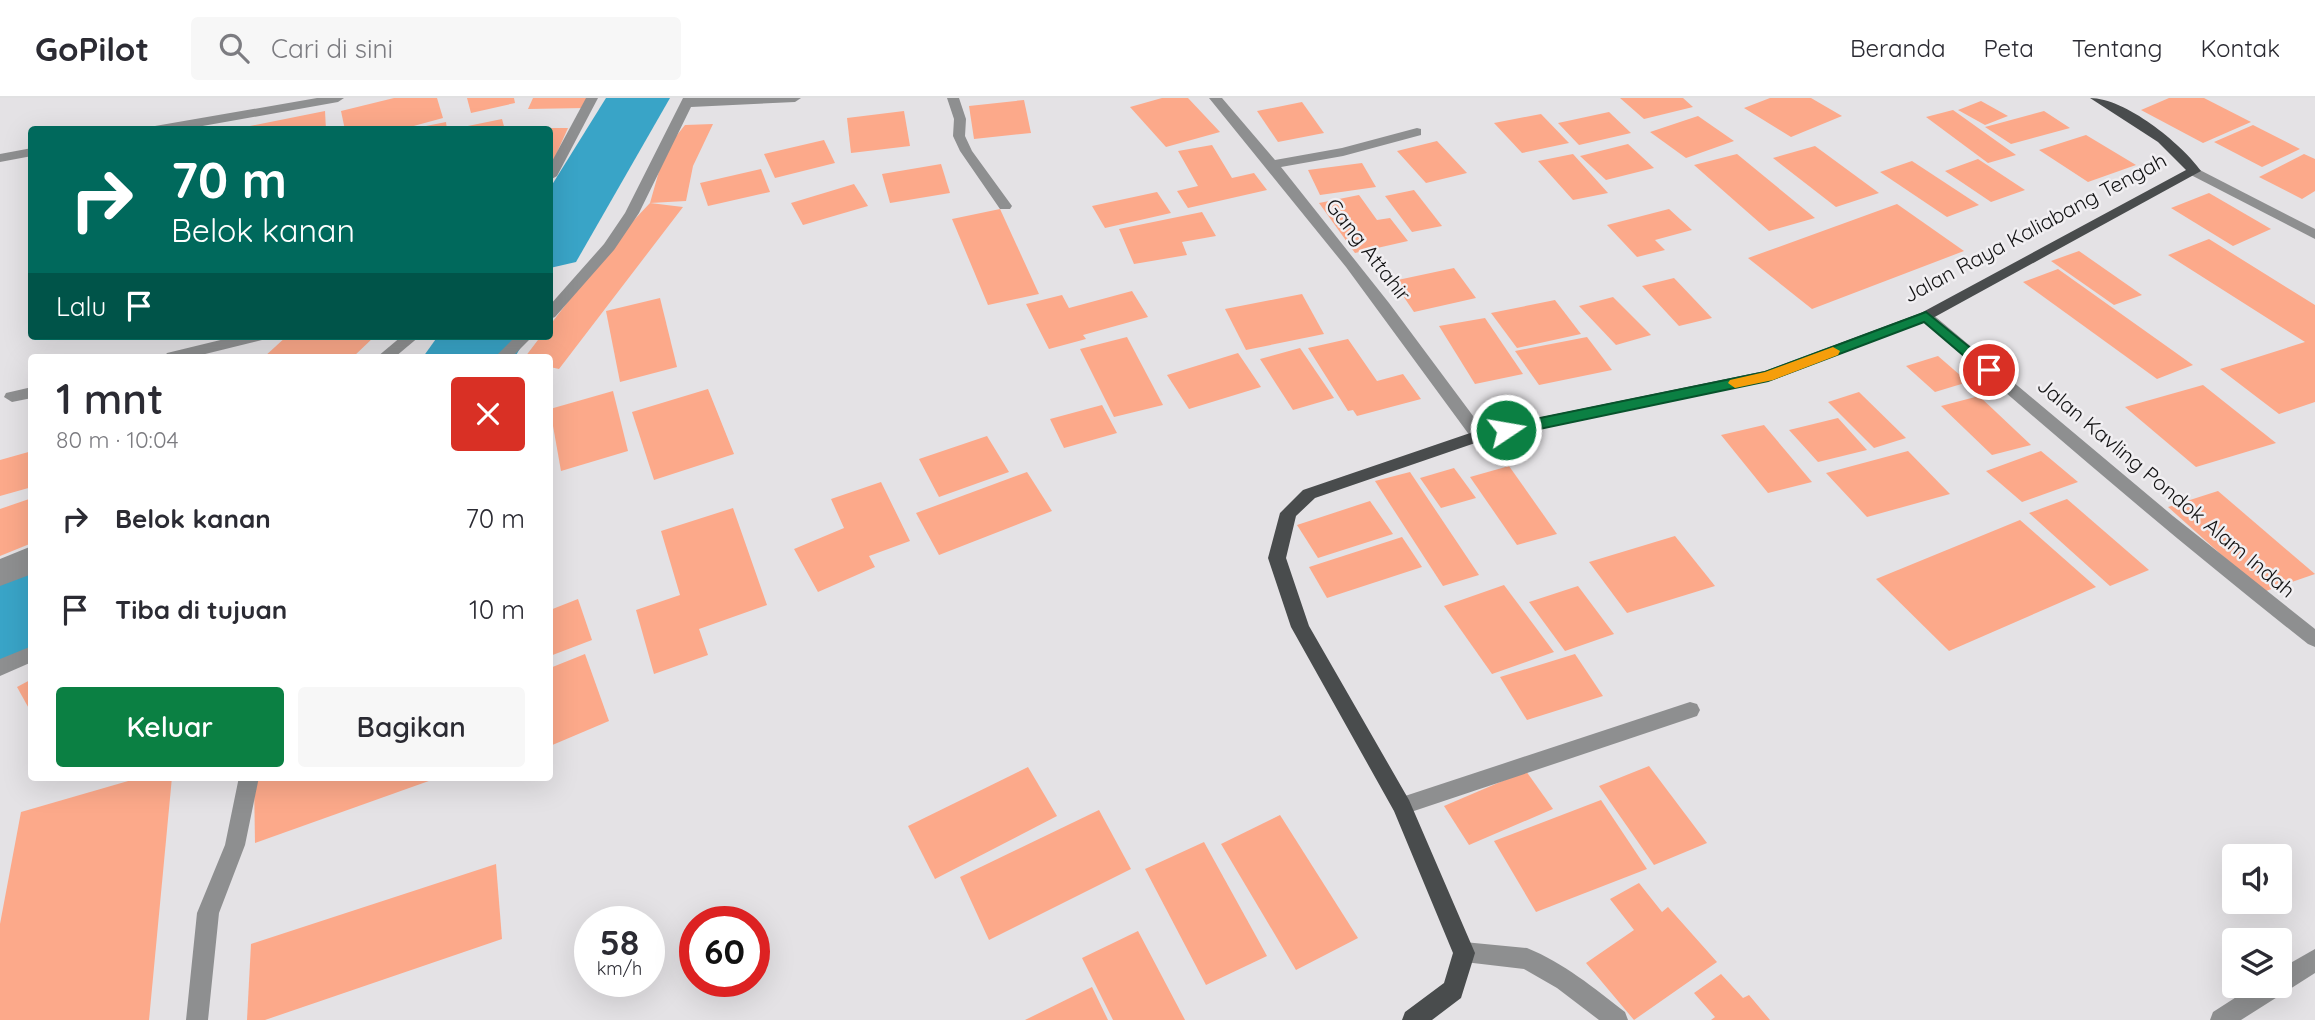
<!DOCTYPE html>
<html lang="id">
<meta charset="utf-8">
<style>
:root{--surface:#fff;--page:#f7f7f7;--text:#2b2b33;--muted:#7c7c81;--line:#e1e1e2;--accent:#0b8043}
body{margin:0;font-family:Quicksand,sans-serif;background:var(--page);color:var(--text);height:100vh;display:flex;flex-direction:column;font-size:26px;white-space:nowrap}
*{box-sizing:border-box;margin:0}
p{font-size:23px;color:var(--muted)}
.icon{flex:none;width:38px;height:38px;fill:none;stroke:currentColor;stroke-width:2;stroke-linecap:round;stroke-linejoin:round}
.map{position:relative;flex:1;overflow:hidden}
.sheet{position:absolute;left:28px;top:256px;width:525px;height:427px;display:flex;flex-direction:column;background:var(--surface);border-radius:7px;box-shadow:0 7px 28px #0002}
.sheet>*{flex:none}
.banner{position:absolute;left:28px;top:28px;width:525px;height:214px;border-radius:7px;box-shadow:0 7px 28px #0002;background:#00695c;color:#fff;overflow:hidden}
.controls{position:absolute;left:2222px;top:746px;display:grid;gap:14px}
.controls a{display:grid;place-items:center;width:70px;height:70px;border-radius:7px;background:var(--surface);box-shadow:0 7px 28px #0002;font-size:35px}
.speed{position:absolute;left:574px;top:808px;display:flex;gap:14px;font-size:35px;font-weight:700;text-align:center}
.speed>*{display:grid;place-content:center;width:91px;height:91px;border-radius:50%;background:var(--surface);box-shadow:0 7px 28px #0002;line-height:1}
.speed small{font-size:18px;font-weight:400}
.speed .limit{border:10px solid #d22;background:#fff;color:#111}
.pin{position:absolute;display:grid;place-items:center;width:60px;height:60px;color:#fff;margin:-30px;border:4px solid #fff;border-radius:50%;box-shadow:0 2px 7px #0007}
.me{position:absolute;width:77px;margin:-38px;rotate:78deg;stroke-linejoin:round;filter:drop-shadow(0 0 5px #0008)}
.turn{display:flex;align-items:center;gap:24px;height:147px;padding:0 28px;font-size:32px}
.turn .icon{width:91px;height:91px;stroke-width:2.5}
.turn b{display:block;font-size:49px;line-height:60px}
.then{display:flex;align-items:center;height:66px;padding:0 28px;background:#0003;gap:14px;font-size:26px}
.round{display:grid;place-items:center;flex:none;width:74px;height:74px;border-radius:7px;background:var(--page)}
.headline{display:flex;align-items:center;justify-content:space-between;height:119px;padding:0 28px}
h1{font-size:42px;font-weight:600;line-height:52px}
.primary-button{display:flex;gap:14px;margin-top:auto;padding:14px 28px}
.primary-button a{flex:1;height:80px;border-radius:7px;background:var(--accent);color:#fff;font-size:28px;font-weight:600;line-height:80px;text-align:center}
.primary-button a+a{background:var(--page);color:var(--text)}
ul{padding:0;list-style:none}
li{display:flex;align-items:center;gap:21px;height:91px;padding:0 28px}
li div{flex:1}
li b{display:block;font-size:26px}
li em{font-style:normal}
header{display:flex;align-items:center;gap:42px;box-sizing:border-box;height:98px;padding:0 35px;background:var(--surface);border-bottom:2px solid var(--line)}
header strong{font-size:33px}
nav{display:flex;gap:38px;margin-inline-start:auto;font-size:24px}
.search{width:490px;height:63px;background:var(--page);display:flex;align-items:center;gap:18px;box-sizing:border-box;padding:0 24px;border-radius:7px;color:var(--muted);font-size:26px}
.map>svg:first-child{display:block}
</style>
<header>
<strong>GoPilot</strong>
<div class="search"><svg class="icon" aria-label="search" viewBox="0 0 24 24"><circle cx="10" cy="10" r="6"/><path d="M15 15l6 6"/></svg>Cari di sini</div>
<nav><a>Beranda</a><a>Peta</a><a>Tentang</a><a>Kontak</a></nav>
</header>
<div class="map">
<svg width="2315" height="922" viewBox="0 0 2315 922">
<rect width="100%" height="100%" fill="#e4e2e5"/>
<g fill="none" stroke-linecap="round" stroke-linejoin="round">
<g fill="#39a4c7" fill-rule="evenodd">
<path d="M606 0H670L576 164 550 170V90Z"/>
<path d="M438 238H523L525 242 515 259H423Z"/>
<path d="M32 474V554L0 564V485Z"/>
</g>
</g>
<g fill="#fca98a">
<path d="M394 0H437L443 20 399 32H345L341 13Z"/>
<path d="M467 0H514L515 5 471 15Z"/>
<path d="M533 0H589L585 10 528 11Z"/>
<path d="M1162 0H1188L1220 34 1166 49 1130 9Z"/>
<path d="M1620 0H1683L1693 9 1644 21Z"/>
<path d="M1770 0H1811L1842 18 1791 39 1744 10Z"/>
<path d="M2169 0H2204L2251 24 2203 45 2141 12Z"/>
<path d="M1024 2 1031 35 974 41 969 8Z"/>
<path d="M1981 3 2008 18 1985 27 1958 12Z"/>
<path d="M1302 4 1324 35 1278 44 1257 13Z"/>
<path d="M1953 12 2016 57 1988 65 1926 19Z"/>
<path d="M325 13 326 32H240V30Z"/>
<path d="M904 13 910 48 851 55 847 20Z"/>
<path d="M2044 13 2070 30 2011 46 1985 29Z"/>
<path d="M1609 14 1631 35 1579 47 1558 25Z"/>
<path d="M1541 16 1569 45 1522 55 1494 25Z"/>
<path d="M1698 18 1734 43 1686 60 1650 34Z"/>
<path d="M502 21 505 32H458V30Z"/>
<path d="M446 24 447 32H416V30Z"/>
<path d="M713 26 693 68 686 103 650 105 665 52 685 27Z"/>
<path d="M2253 27 2300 51 2262 69 2214 44Z"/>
<path d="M550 30H568L550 70Z"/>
<path d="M2086 37 2136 67 2088 84 2039 52Z"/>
<path d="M824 42 835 65 775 80 764 56Z"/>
<path d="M1437 43 1467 75 1426 85 1397 53Z"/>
<path d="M1628 46 1654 70 1606 82 1580 58Z"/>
<path d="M1212 47 1232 80 1254 75 1267 92 1188 110 1177 93 1198 88 1178 53Z"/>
<path d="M1815 48 1879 95 1836 109 1773 60Z"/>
<path d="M1573 56 1608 95 1573 102 1538 63Z"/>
<path d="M1737 56 1815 120 1769 133 1694 67Z"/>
<path d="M2304 56 2315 61V93L2302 101 2259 79Z"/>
<path d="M1978 61 2025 92 1991 104 1945 73Z"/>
<path d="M1912 63 1979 107 1947 119 1880 74Z"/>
<path d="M1362 65 1376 89 1320 97 1308 72Z"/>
<path d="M941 66 950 95 890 105 882 76Z"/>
<path d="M761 71 770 94 708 108 700 85Z"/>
<path d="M854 86 868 108 803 127 791 105Z"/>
<path d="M1414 92 1442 128 1412 134 1385 98Z"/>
<path d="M1157 94 1171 115 1105 130 1092 108Z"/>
<path d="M2209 95 2271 131 2233 148 2171 110Z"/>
<path d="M1359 97 1377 122 1390 120 1408 143 1355 155 1319 105Z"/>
<path d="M650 105 683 109 559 271 550 269V259H525L541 238H550V227L618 139Z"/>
<path d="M1897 106 1964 153 1812 211 1748 160Z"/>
<path d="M1000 111 1039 196 988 207 952 121Z"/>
<path d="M1669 111 1692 132 1655 142 1665 152 1637 159 1607 127Z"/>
<path d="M1202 114 1216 138 1182 144 1187 157 1134 166 1119 131Z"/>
<path d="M2209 141 2315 207V304L2279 316 2220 271 2305 244 2168 157Z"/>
<path d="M2079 153 2142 197 2114 207 2051 163Z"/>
<path d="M1454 170 1476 200 1414 214 1393 183Z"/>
<path d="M2058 171 2193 267 2157 281 2023 184Z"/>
<path d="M1674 180 1712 220 1679 228 1642 188Z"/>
<path d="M1132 193 1148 219 1083 237 1086 241 1049 251 1026 206 1062 197 1069 210Z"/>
<path d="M1302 196 1324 236 1246 252 1225 211Z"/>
<path d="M1613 199 1651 237 1616 247 1579 208Z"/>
<path d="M660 200 677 269 620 284 606 213Z"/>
<path d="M1555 202 1581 236 1517 250 1491 215Z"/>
<path d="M1485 220 1523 276 1475 286 1439 228Z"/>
<path d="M287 238H375L353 259H264Z"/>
<path d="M1127 239 1163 307 1114 319 1080 251Z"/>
<path d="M1587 239 1612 272 1539 287 1515 253Z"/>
<path d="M1348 241 1377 283 1403 276 1421 301 1357 318 1353 312 1348 313 1308 250Z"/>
<path d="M1300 250 1334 300 1293 312 1260 261Z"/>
<path d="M1238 255 1261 289 1189 311 1167 277Z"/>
<path d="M1938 258 1968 284 1935 294 1906 268Z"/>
<path d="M2203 287 2276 345 2196 369 2125 309Z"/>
<path d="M708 291 734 356 654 382 632 314Z"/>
<path d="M613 293 628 353 561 373 550 311Z"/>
<path d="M1859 294 1906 340 1874 350 1828 304Z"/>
<path d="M1979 298 2031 347 1992 357 1941 308Z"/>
<path d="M1102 307 1117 335 1064 350 1050 321Z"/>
<path d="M1838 320 1867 352 1818 364 1789 332Z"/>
<path d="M1764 327 1812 384 1768 395 1721 337Z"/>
<path d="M987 338 1009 374 939 399 919 361Z"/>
<path d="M32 353V389L0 398V362Z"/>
<path d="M1908 353 1950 396 1867 419 1826 375Z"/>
<path d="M2041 353 2078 384 2022 404 1986 373Z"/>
<path d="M1509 368 1557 436 1517 447 1470 379Z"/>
<path d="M1454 370 1476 400 1441 410 1420 380Z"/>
<path d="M1027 374 1052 413 939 457 916 415Z"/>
<path d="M1410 374 1479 477 1443 488 1375 383Z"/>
<path d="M881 384 910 443 869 458 875 469 818 494 794 451 844 430 831 401Z"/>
<path d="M2218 393 2315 476 2263 494 2168 409Z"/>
<path d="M32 400V445L0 458V411Z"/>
<path d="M2067 401 2149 472 2110 488 2029 415Z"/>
<path d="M1370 403 1393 436 1318 460 1297 427Z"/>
<path d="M733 410 767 507 699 531 708 557 654 576 636 512 680 497 661 433Z"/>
<path d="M2020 422 2096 489 1949 553 1876 481Z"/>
<path d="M1675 438 1715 488 1627 515 1589 464Z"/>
<path d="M1402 439 1422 469 1327 500 1309 469Z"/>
<path d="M1504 487 1554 554 1492 576 1444 508Z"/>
<path d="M1578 488 1614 536 1565 553 1529 504Z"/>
<path d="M578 501 592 542 550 558V512Z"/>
<path d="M585 556 609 623 550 648V570Z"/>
<path d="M1575 556 1603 598 1527 622 1500 579Z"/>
<path d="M32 581V616L17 589Z"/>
<path d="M1649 668 1707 745 1654 767 1599 688Z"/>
<path d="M1028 669 1057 718 935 781 908 728Z"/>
<path d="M1526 673 1553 711 1469 747 1444 708Z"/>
<path d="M142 679H172L149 922H0V826L21 714Z"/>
<path d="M263 679H440L255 745 254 682Z"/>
<path d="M1601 702 1647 771 1536 814 1494 743Z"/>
<path d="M1099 712 1131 771 989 842 960 779Z"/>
<path d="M1280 717 1358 840 1296 872 1221 746Z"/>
<path d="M1204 744 1267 858 1206 887 1145 771Z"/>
<path d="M496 766 502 841 265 922H247L251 846Z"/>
<path d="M1639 785 1662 814 1668 809 1717 864 1634 922 1586 865 1634 832 1610 801Z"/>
<path d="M1138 833 1185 922H1113L1082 860Z"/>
<path d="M1721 876 1743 900 1749 897 1770 922H1711L1715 919 1694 895Z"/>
<path d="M1092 889 1108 922H1025Z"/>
</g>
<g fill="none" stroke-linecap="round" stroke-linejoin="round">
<g fill="#8e8f90" fill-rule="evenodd">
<path d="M317 0H344L338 4 180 32H149L155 28Z"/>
<path d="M586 0H598L557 78 550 82V67Z"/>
<path d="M683 0H801L795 4 691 9 639 115 614 152 555 219 550 221V207L604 146 625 115Z"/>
<path d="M947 0H959L966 21 965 38 972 53 1012 108 1010 111H1000L960 53 953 38 954 21Z"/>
<path d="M1209 0H1222L1275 62 1342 50 1417 30 1421 31V37L1343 58 1281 69 1389 205 1485 334 1487 338 1485 342H1473L1346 169Z"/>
<path d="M32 50V58L0 64V56Z"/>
<path d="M2194 69 2315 131V141L2189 76 2187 73Z"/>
<path d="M1926 213 1931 215 2173 418 2315 531V549L2308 546C2176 442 2048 332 1921 221L1919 218 1921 215Z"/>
<path d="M237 238H265L262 242 193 259H164L167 255Z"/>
<path d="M402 238H420L395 259H377Z"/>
<path d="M516 238H533L512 259H495Z"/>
<path d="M32 289V300L12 304 4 299 6 295Z"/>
<path d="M32 448V476L0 488V461Z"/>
<path d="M32 548V564L0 578V561Z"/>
<path d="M1690 604 1697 606 1700 612 1697 618 1402 717 1395 714 1392 708 1395 702 1402 699Z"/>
<path d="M239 679H259L245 747 219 815 208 922H186L197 815 225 747Z"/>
<path d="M1464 844 1527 850C1564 865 1594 890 1625 914L1628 922H1599L1557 890 1524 871 1456 863 1453 855 1456 847Z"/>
<path d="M2315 851V875L2241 922H2210L2213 914 2255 887H2280V871Z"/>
</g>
<path fill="#494c4d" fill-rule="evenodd" d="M2090 0C2125 0 2181 45 2201 73L1931 221 1773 282 1481 343 1315 400 1296 418 1286 460 1309 528 1409 702 1475 855 1461 900 1432 922H1402L1405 914 1444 885 1453 855 1394 713 1291 529 1268 460 1280 415 1303 392 1479 332 1765 273 1921 215 2186 72 2158 44Z"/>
</g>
<path fill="#0b8043" stroke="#07532c" stroke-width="2" d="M1926 214 1994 269V275H1984L1924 224 1768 283 1506 338 1498 332 1506 327 1765 274Z"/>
<path fill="#f59e0b" d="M1833 249 1840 253 1838 257 1773 282 1735 290 1728 285 1730 282 1765 274Z"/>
<g text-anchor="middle" stroke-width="5" stroke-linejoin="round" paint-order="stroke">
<g font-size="21" fill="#131314" stroke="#f1eff2">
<text transform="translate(2035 130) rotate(-28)" y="7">Jalan Raya Kaliabang Tengah</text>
<text transform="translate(1368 152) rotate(52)" y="7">Gang Attahir</text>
<text transform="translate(2166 390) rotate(40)" y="7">Jalan Kavling Pondok Alam Indah</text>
</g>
</g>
</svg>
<div class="controls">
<a><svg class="icon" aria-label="sound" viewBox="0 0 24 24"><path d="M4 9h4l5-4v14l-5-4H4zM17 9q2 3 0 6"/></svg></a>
<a><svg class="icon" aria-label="layers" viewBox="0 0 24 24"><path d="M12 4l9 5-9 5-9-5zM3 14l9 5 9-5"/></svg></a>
</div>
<div class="speed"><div>58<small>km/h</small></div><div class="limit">60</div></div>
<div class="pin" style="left:1989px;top:272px;background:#d93025"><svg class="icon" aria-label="arrive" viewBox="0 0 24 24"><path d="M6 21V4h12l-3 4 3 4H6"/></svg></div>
<svg class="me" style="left:1506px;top:332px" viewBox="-20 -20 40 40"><circle r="17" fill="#0b8043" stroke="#fff" stroke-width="3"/><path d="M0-11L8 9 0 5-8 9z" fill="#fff"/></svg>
<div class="banner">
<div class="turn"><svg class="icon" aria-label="right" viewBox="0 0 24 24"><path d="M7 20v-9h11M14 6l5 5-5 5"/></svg><div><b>70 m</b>Belok kanan</div></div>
<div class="then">Lalu<svg class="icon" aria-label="arrive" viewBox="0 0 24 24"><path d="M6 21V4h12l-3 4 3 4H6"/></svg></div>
</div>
<section class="sheet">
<div class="headline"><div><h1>1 mnt</h1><p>80 m · 10:04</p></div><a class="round" style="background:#d93025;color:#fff"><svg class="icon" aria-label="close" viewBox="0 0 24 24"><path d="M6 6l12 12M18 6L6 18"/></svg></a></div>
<ul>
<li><svg class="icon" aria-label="right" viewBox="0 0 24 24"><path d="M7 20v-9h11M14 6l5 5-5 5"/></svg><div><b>Belok kanan</b></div><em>70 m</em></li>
<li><svg class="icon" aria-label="arrive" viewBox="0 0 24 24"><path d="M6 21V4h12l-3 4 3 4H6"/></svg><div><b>Tiba di tujuan</b></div><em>10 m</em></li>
</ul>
<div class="primary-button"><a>Keluar</a><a>Bagikan</a></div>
</section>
</div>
